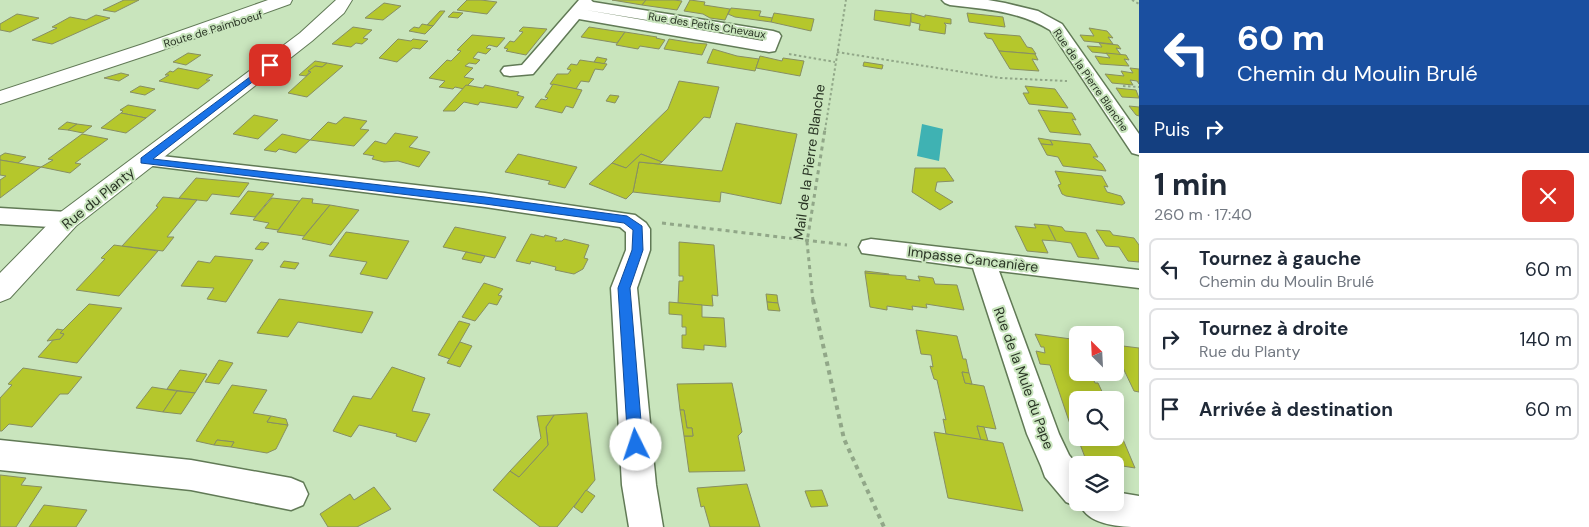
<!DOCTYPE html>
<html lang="fr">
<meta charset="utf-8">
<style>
:root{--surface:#fff;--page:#f6f6f7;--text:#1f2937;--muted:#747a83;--line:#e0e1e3}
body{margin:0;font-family:"DM Sans",sans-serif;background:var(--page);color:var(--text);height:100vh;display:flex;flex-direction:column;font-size:19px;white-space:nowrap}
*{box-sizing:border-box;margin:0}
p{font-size:16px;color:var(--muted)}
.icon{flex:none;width:28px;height:28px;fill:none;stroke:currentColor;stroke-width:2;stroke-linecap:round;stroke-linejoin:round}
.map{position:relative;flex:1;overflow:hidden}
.side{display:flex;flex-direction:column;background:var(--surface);width:450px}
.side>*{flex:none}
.banner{background:#1a4fa0;color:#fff;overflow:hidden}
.needle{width:32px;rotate:336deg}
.tools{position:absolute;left:1069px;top:326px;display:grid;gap:10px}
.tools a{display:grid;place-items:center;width:55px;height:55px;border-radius:8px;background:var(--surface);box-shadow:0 2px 12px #0003;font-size:25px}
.pin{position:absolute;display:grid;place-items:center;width:42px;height:42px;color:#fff;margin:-21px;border-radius:10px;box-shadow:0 2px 8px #0006}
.me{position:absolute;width:55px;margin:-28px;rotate:356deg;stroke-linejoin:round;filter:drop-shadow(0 0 4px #0008)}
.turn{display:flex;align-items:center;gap:18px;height:105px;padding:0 15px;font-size:22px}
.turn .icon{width:65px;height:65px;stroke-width:2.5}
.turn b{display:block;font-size:35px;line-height:42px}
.then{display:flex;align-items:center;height:48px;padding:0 15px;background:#0003;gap:10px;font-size:19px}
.round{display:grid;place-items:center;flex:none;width:52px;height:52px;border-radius:8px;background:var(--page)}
.summary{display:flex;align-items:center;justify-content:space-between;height:85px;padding:0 15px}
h1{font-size:30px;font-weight:800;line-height:38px}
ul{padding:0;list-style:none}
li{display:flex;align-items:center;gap:15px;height:62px;margin:0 10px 8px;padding:0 5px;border:2px solid var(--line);border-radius:8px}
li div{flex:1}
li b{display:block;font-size:19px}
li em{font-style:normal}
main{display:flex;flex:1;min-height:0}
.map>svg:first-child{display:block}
</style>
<main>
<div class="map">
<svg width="1139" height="527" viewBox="0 0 1139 527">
<rect width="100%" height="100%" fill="#c9e5bd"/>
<path fill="#3fb2b3" d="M922 124 943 129 939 161 917 156Z"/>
<g fill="#b5c72c" stroke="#878f63">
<path d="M124 0H139L115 12 103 10Z"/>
<path d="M467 0H481L497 2 487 14 457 10Z"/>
<path d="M612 0H646L642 5Z"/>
<path d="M646 0H674L682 1 677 10 642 5Z"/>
<path d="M690 0 705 2 704 5 730 9 725 20 710 18 703 14 684 11Z"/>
<path d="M384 3 401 6 383 20 365 18Z"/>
<path d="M731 8 761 11 759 16 773 18 771 22 735 17 728 14Z"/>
<path d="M875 10 911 14 910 26 874 20Z"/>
<path d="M440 11H445L433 26 427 25Z"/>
<path d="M453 12 463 13 458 18 448 17Z"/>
<path d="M774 13 814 19 811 31 771 22Z"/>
<path d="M911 13 925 17V15L951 19V24L944 23 946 25 945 34 919 30 920 24 911 22Z"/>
<path d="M967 13 1003 17 1005 27 969 22Z"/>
<path d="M17 14 39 18 10 32 0 30V24Z"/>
<path d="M96 15 110 18 52 44 32 40 57 28 52 27 70 17 86 20Z"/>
<path d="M422 24 433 26 425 34 409 31 414 27 419 28Z"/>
<path d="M353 27 372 30 363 38 368 39 362 44 356 43 351 47 332 44Z"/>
<path d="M523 27 547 29 526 55 506 51 508 49 504 48 510 41 514 42 523 32 519 31Z"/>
<path d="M589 27 615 31 625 32 617 43 581 37Z"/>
<path d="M1089 28 1107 31 1113 38 1108 37 1113 44 1084 41 1080 35 1094 36Z"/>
<path d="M625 32 657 37 656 38 665 40 659 49 640 46 638 49 616 45Z"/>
<path d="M984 33 1020 36 1027 47 1032 48 1036 54 999 51 992 39 987 38Z"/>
<path d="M472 35 505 38 497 47 489 45 486 48 491 49 486 54 478 52 473 58 480 60 476 64 469 63 465 66 473 68 464 77 474 79 464 89 455 87 453 89 439 87 445 81 429 78 447 60 451 61 461 51 457 50Z"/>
<path d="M398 39 411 41 413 39 428 41 420 49 413 48 397 62 379 58Z"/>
<path d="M669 39 694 43 707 44 702 55 664 49Z"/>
<path d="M1099 43 1118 45 1121 49 1116 48 1121 55 1092 52 1087 46 1102 47Z"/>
<path d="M713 49 737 56 759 59 755 71 707 63Z"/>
<path d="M999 51 1035 54 1038 60 1032 59 1039 71 1010 69Z"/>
<path d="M188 53 201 55 186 65 173 62Z"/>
<path d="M1106 53 1126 55 1129 60 1124 59 1129 66 1100 64 1095 56 1110 58Z"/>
<path d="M760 56 782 61 783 58 804 61 800 76 756 68Z"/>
<path d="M597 57 607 59 604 64 594 62Z"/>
<path d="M580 60 607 64 603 70 595 69 589 82 581 81 576 89 550 84 557 74H568L571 70 567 69 571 64 577 65Z"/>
<path d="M315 61 327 63 322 67 315 66 306 76 299 75Z"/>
<path d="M864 62 883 65 882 69 863 66Z"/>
<path d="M327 63 343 66 307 97 288 93 311 72 308 71 315 66 322 67Z"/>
<path d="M178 68 213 75 206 80H210L198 89 159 81 169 75H165L170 71 173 72Z"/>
<path d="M1130 68 1139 69V84L1137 81 1130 80 1133 85 1112 83 1105 74 1124 76 1121 71 1133 73Z"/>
<path d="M121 73 129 75 119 81 104 78Z"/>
<path d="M679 81 719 87 710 118 704 117 662 162 641 154 626 168 612 163 668 109Z"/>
<path d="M553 84 582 90 573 108 566 106 562 113 535 107 541 99 546 100 548 98 545 97Z"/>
<path d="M466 85 483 88 485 85 519 92 517 95 524 97 517 108 480 102 478 105 464 102 455 111H443Z"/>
<path d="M140 86 155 89 145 95 130 92Z"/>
<path d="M1025 86 1055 89 1068 108 1029 104 1023 93H1029Z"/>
<path d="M1116 88 1136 90 1139 98 1122 97Z"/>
<path d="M610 95 619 96 615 103 606 101Z"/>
<path d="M128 105 156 110 146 118 121 113 123 111 120 110Z"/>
<path d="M1129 106 1139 107V116L1136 115Z"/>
<path d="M1038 110 1072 113 1076 120 1072 119 1081 135 1050 132Z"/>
<path d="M121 113 146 118 126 133 101 128Z"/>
<path d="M254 115 278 120 258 139 233 134Z"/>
<path d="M344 117 367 121 360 129 369 130 354 146 310 140 328 122 336 124Z"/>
<path d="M67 122 77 124 68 130 58 129Z"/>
<path d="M736 123 797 134 781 204 721 192 720 202 633 192 639 162 722 171Z"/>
<path d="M77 124 92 126 83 133 68 130Z"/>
<path d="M395 133 418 137 409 147 430 152 419 167 398 161 384 162 372 159 374 156 363 154 375 141 386 144Z"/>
<path d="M82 134 108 139 75 163 81 164 70 173 41 167 53 160 48 159Z"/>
<path d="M282 134 310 140 296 153 279 149 276 152 264 150Z"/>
<path d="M1038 138 1050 140 1053 145 1041 144Z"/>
<path d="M1050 140 1090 144 1098 157H1093L1102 164 1106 171 1063 166 1058 157 1047 155 1041 144 1053 145Z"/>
<path d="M5 153 26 157 18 163 0 160V156Z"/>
<path d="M518 154 577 167 565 188 548 184 550 181 505 172Z"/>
<path d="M641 154 662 162 659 164 639 162 633 192 626 199 589 184 612 163 626 168Z"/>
<path d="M0 160 18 163 41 167 0 198V180L6 176 0 175Z"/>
<path d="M915 168H945L954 181 937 182 935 191 953 202 940 210 912 192Z"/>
<path d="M1055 171 1102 176 1108 187 1104 186 1107 192 1121 196 1125 203 1122 205 1066 196 1062 194 1058 185 1061 184Z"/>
<path d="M196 178 249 183 239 197 212 194 207 201 179 198Z"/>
<path d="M248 191 274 194 255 217 230 214Z"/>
<path d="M163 197 197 200 167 237H174L163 251 122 246 158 207 156 206Z"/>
<path d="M272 198 300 201 278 230 265 228 269 223 253 220Z"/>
<path d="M302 198 313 199 312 203 330 205 304 236 277 232Z"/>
<path d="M330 205 359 210 331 245 302 239Z"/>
<path d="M1034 224 1048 225 1056 241 1042 240 1048 253 1027 251 1015 226 1036 228Z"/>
<path d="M1048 225 1062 227 1065 231 1086 233 1099 259 1078 257 1071 243 1056 241Z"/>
<path d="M455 227 506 237 495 258 443 247Z"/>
<path d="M1096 230 1110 231 1113 235 1134 238 1139 245V262L1128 261 1119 247 1106 246Z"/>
<path d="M346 232 409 241 387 279 360 274 367 262 329 256Z"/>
<path d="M531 234 544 237 545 235 557 238 555 241H562L564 239 589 245 584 258 588 259 583 269 574 274 555 270 556 267 531 261 530 264 516 261Z"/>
<path d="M261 242 269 243 263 250 255 249Z"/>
<path d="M679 242 714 245 718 296 712 295 713 306 678 303 679 281H683V276H679Z"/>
<path d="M114 245 158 251 119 296 76 290 105 259 101 258Z"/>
<path d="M466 252 485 256 481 263 462 259Z"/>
<path d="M215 256 253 260 226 302 207 299 214 288 181 286 198 261 210 263Z"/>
<path d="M284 261 299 263 295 269 280 267Z"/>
<path d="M865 271 889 274V276L865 273Z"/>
<path d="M865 273 906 276V279L920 281 918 276 933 278 935 284 957 285 964 310 926 304 927 308 912 306 913 310 887 306V310L870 307Z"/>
<path d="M484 283 503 289 498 295 502 296 497 305 489 303 475 321 462 317Z"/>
<path d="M766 294 777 295 778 303 767 302Z"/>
<path d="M279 299 373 312 362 333 298 322 288 337 257 333Z"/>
<path d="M669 302 702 305V317L724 318 726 347 704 345V350L682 348V335H686V327H682V315L669 314Z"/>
<path d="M767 302 778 303 780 311 768 310Z"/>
<path d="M89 304 122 308 77 363 38 357 55 338 60 339 64 334 60 333Z"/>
<path d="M459 321 470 324 450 359 438 355Z"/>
<path d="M57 329 63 330 60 333 64 334 60 339 47 341Z"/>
<path d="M916 330 957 336 963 359H966L969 373 962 372 965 383 984 386 996 429 977 426 981 440 946 434 943 419 946 420 937 380 934 379 930 366 933 367 931 355 921 354Z"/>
<path d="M1035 334 1071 339 1078 355V372H1090L1095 383H1098L1106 400H1078V438L1122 437 1135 468 1086 460 1075 431 1072 430 1050 365 1040 364 1036 351 1045 353 1044 347H1041Z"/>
<path d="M460 342 472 346 460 367 447 363Z"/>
<path d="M1115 345 1139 348V392L1134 391 1115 351Z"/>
<path d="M219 360 233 363 219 384 205 382Z"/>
<path d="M392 367 425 378 412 411 430 414 416 442 396 436 397 434 359 425 351 437 333 431 353 396 371 399Z"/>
<path d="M23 368 82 377 68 394H60L32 427 9 424 2 431H0V398L12 385 8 384Z"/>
<path d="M180 370 207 374 195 393 167 389Z"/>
<path d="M962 372 969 373 972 384 965 383Z"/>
<path d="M732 383 742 432 738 436 745 471 689 472 684 436H693L692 428H687L684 410H680L677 384Z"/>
<path d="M232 385 267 390 253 413 271 416 267 422 288 425 276 449 267 453 231 447 234 442 217 440 214 445 196 441Z"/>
<path d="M152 387 177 391 163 412 136 408Z"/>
<path d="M177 391 195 393 181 414 163 412Z"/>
<path d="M680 410H684L687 428H692L693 436H684Z"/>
<path d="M587 413 595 480 557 527H540L493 490 510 471 519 477 548 445 546 427 554 415Z"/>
<path d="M554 415 546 427 548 445 519 477 510 471 541 438 537 416Z"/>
<path d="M271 416 286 419 288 425 267 422Z"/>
<path d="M977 426 984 427 988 441 981 440Z"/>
<path d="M934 432 1003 443 1023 511 948 498Z"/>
<path d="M217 440 234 442 231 447 214 445Z"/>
<path d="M0 475 26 478 21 485 42 487 16 527H0Z"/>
<path d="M747 484 760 527H710L704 506 701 507 697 488Z"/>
<path d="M374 487 391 509 357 527H328L320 514 350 494 354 500Z"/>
<path d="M586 490 595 496 582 513 574 507Z"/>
<path d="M822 490 828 506 811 507 805 491Z"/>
<path d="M44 505 87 510 76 527H29Z"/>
</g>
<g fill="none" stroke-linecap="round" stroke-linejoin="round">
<defs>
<g id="street">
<path d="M579 0H591L593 2 773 31 779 33 781 36 775 51 769 52 579 19 533 74 510 76 504 75 501 71 504 67 522 65ZM586 10 763 39V41Z"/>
<path d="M942 0H988L1005 3 1038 11 1062 24 1139 134V155L1132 153 1050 30C1019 11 985 9 950 5L945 3Z"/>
<path d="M144 154 485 193 635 215 646 223 650 229V250L637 288 656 485 663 527H629L622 485 611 288 626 250V232L620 227 485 207 137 164 133 160 137 156Z"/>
<path d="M0 208 67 212 75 215 79 220 75 225 67 228 0 224Z"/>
<path d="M871 239 1139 270V288L999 271 1059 434 1069 455 1078 466V502H1115V492L1139 496V527C1120 527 1089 525 1081 506L1078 507 1066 502 1045 477 1041 466 1027 434 973 268 862 253 859 247 862 241Z"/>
<path d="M0 440 191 460 291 478 303 483 308 494 303 505 291 510 191 490 0 470Z"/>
</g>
<g id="secondary">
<path d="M268 0H292L290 4 157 52 0 104V91L143 44Z"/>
<path d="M336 0H352L344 13 312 41 76 226 10 298 0 302V273L58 214 300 33Z"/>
</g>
</defs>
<use href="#street" stroke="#617a56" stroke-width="3"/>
<use href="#secondary" stroke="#617a56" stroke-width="2"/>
<g stroke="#91a788" stroke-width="2" stroke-dasharray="2.5 2.5" stroke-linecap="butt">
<path d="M1132 0 1139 4"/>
<path d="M837 52 1000 78 1067 81"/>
<path d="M789 54 835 62"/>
<path d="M1123 86 1139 87"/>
<path d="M825 130 846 0"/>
</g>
<g stroke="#91a788" stroke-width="3" stroke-dasharray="4 4" stroke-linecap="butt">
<path d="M662 223 847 245"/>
<path d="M813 301 807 242 825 129"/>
</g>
<path stroke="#91a788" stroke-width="4" stroke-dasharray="4.5 4.5" stroke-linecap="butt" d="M813 300 844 439 884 527"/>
<use href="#street" fill="#fff" fill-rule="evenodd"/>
<use href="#secondary" fill="#fff" fill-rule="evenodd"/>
</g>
<path fill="#1a73e8" stroke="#114b97" d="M270 62 274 65 273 66 153 159 485 197 627 216 642 226 643 250 630 288 643 445 641 450 636 452 631 450 628 445 618 288 632 250 633 230 624 223 485 204 141 163V158Z"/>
<g text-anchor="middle" stroke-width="4" stroke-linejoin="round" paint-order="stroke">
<g font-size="11" fill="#2a3525" stroke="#c9e5bd">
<text transform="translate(707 25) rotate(9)" y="4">Rue des Petits Chevaux</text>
<text transform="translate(213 29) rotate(-17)" y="4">Route de Paimboeuf</text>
<text transform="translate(1091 80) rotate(55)" y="4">Rue de la Pierre Blanche</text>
</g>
<g font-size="14" fill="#2a3525" stroke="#c9e5bd">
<text transform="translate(809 162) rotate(-82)" y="5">Mail de la Pierre Blanche</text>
<text transform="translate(98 198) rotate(-39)" y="5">Rue du Planty</text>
<text transform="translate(973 259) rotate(7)" y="5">Impasse Cancanière</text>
<text transform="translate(1024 378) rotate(70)" y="5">Rue de la Mule du Pape</text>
</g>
</g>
</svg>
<div class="tools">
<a><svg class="needle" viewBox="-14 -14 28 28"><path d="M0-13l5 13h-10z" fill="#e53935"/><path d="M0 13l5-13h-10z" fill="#747a83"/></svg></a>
<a><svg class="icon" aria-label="search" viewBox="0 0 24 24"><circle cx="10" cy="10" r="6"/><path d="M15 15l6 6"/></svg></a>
<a><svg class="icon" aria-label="layers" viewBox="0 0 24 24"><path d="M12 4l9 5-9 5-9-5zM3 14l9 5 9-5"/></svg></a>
</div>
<div class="pin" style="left:270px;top:65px;background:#d93025"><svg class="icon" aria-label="arrive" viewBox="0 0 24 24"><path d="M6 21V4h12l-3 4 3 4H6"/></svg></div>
<svg class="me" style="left:636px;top:445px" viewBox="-20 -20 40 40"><circle r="19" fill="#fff"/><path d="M0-13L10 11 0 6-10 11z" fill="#1a73e8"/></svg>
</div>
<section class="side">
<div class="banner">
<div class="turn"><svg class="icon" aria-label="left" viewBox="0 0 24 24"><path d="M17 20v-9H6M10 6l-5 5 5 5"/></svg><div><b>60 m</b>Chemin du Moulin Brulé</div></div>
<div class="then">Puis<svg class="icon" aria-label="right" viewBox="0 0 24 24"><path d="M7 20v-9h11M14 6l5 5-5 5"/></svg></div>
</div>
<div class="summary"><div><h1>1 min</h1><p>260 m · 17:40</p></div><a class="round" style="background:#d93025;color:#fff"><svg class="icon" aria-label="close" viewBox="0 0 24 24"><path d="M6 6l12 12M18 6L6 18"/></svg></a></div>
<ul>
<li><svg class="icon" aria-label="left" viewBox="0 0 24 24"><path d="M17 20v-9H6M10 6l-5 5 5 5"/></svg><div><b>Tournez à gauche</b><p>Chemin du Moulin Brulé</p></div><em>60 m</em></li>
<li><svg class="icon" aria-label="right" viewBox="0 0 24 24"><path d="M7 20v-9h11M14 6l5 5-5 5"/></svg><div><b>Tournez à droite</b><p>Rue du Planty</p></div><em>140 m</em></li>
<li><svg class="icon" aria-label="arrive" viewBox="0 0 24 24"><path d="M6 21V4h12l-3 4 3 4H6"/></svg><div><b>Arrivée à destination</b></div><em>60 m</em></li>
</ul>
</section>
</main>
